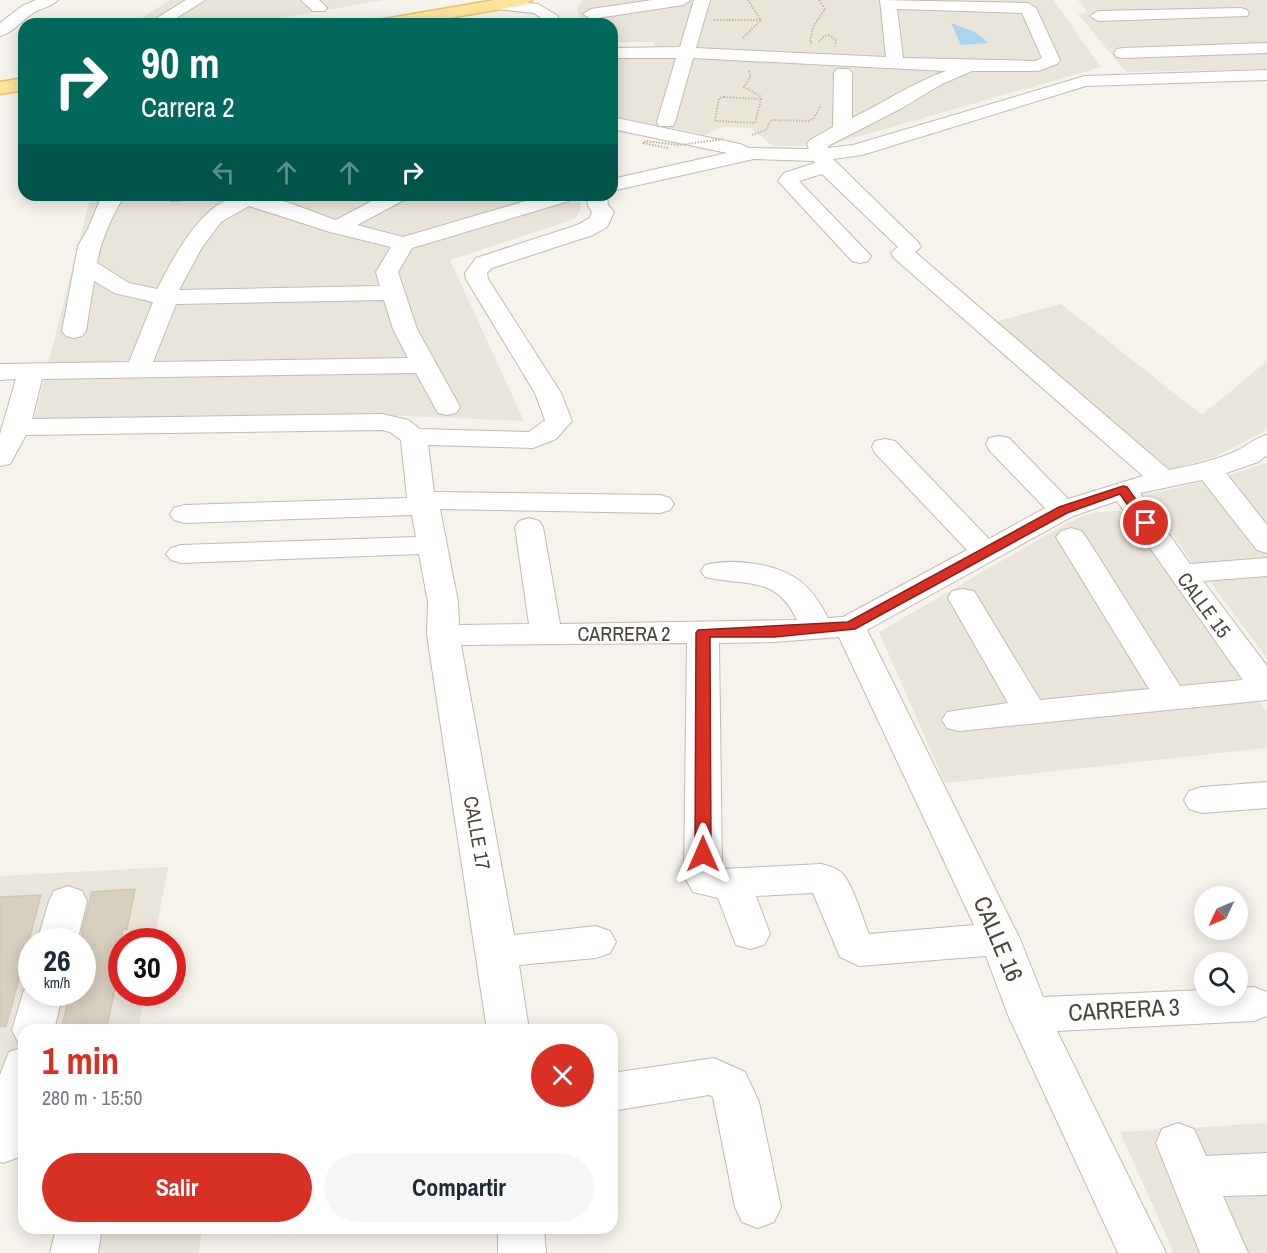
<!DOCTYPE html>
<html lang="es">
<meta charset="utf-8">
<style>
:root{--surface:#fff;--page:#f6f6f7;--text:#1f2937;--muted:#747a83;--accent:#d93025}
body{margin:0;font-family:"Archivo Narrow",sans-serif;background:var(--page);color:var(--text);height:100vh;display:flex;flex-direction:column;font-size:22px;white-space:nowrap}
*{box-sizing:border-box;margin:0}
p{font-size:20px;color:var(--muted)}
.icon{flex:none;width:33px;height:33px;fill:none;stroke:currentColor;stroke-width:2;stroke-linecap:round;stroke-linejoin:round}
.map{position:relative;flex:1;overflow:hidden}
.details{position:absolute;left:18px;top:1024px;width:600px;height:210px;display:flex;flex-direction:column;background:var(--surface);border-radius:18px;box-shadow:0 3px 15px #0003}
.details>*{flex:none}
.guide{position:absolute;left:18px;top:18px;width:600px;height:183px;border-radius:18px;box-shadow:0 3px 15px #0003;background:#00695c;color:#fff;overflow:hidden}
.needle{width:39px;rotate:226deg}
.tools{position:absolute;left:1194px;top:886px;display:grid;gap:12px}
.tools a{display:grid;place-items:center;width:54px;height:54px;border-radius:50%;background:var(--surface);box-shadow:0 3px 15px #0003;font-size:30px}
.speed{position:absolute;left:18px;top:928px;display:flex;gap:12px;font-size:30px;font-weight:700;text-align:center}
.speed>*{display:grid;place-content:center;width:78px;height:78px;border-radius:50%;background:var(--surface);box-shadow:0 3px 15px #0003;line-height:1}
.speed small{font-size:15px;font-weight:400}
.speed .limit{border:9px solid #d22;background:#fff;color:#111}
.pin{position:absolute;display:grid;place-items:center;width:51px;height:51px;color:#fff;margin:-26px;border:3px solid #fff;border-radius:50%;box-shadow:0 2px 6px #0007}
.me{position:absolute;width:66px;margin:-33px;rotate:0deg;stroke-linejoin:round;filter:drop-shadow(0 0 4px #0008)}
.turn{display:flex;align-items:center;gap:21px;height:126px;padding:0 24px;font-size:27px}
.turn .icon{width:78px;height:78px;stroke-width:2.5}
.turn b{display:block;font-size:42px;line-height:51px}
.lanes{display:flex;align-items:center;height:57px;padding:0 24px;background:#0003;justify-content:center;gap:30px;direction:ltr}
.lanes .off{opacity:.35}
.round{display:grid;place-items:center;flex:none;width:63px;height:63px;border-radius:32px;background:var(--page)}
.overview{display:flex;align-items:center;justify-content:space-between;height:102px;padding:0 24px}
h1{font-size:36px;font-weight:700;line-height:45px;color:var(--accent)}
.button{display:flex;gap:12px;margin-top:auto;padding:12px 24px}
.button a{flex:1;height:69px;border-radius:36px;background:var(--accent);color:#fff;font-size:24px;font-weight:700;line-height:69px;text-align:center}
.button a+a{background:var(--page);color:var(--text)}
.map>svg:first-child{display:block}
</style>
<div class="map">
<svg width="1267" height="1253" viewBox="0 0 1267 1253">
<rect width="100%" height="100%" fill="#f6f3ec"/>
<g fill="#eae5da" fill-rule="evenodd">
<path d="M170 0H383L247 24H132Z"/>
<path d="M583 0H1053L1101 67 836 143 774 147 751 128 722 127 705 135 612 116V57L646 59 658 52 653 42H612V24H580L577 6Z"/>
<path d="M1078 0H1267V69L1126 72 1078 14 1088 13Z"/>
<path d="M91 195H581L580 211 574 219 450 260 524 421 406 416 34 419Z"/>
<path d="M1061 304 1202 415 1267 361V428L1259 434 1212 458 1170 469 994 322Z"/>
<path d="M1267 463V558L1193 564 1145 495 1216 479Z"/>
<path d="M1113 511H1126L1267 713V748L945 783 879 632 1069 522 1092 513Z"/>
<path d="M1267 576V658L1208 579Z"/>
<path d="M168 867 154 942H122V993H145L138 1030H24V1159L0 1162V876ZM32 942H82V993H32Z"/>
<path d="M1267 1123V1253H1174L1120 1132Z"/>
<path d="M56 1229H202L199 1253H51Z"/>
</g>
<path fill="#a9d4f2" d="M951 23 975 32 989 43 961 45Z"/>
<g fill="#d8cfc1" stroke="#d3c7b4" stroke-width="1.5">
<path d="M135 889 127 929 122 930V957L106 1030H61L70 993H82V930L92 892Z"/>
<path d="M41 895 6 1027 0 1026V897Z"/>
</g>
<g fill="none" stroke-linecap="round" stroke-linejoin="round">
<defs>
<g id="minor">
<path d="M36 0H58C51 7 40 8 32 14 21 21 13 33 0 36V23L22 6Z"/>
<path d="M186 0H205L167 24H147Z"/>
<path d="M301 0H319L327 8 325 11H313Z"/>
<path d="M493 0 538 4 558 16 556 24H540L541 18 534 13 487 8 485 5Z"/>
<path d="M652 0H691L683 5 591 19 583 14 591 9Z"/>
<path d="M694 0H710L696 48 886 57 880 0 1028 3 1036 8 1060 60 1057 64 1038 71H972L942 84 902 108 828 146V148L853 145 1085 76 1267 70V80L1086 86 862 155 833 159 918 242 921 247 915 252 1169 470C1192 465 1216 461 1238 450 1248 445 1255 438 1267 435V455L1258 462 1226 473 1267 525V553L1257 550 1202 480 1140 493 1190 564 1267 558V576L1203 581 1267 666V700L959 731 947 728 942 720 947 712 1008 703 948 598 952 591 963 589 974 591 1040 700 1149 689 1056 537 1061 531 1071 528 1081 531 1086 537 1180 686 1243 680 1117 501 1073 516 867 630 1020 939 1043 997 1204 990V996H1238V988L1254 987 1267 992V1016L1254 1021 1057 1031 1166 1253H1118L1008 1015 986 956 859 966 840 957 813 893 756 896 770 934 764 945 750 949 736 945 718 898 693 892 684 876 687 643 461 645 514 935 596 926 610 931 616 942 610 953 596 958 519 965 529 1030H487L427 635 428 602 419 554 181 563 171 560 166 554 171 548 181 545 416 537 412 515 184 523 174 520 170 514 174 508 184 505 407 498 401 440 390 432 382 430 26 435 10 464 0 466V434L16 379 0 380V364L129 362 153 302 114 293 94 281 86 331 82 336 74 338 66 336 62 331 78 246 88 229 102 195H125C114 211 100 243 97 263L129 283 157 289C177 252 208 187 259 195 280 198 313 212 336 220L383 195H409L406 199 357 225 403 237 546 195H571L572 197 569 201 412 248 398 272 417 329 460 407 456 413 447 415 438 413 416 373 42 379 32 419 382 414 408 420 420 429 529 432 545 420 535 393 466 279 465 273 476 258 577 225 590 218 592 212 588 206 587 195H607L608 205 614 212 607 227 593 235 492 268 487 273 488 279 561 393 572 421 556 439 533 448 428 445 434 492 660 495 670 498 674 504 670 510 660 513 440 509 458 602 459 625 529 624 515 527 519 521 529 518 539 521 543 527 560 624 797 620C775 574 746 587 705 577L701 571 705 565C733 558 776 563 800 581 812 590 821 604 828 618L843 617 967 550 875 453 872 447 875 441 885 439 895 441 989 539 1045 508 989 450 986 444 989 438 999 436 1009 438 1068 499 1143 476 894 258 891 253 898 247 822 174 799 181 871 256 868 261 860 263 852 261 778 181 784 173 815 163 814 161 754 159 612 191V179L727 153 612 129V117L740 144 749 148 809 149 807 144 810 140 833 127 834 73 837 69H849L852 73V118C883 103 914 82 946 71L693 58 675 122 673 126H659L657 122 676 58H612V48L680 47ZM897 9 1022 13 1042 58 1035 61 903 58ZM249 206 330 232 391 247 376 272 380 286 179 290 201 249 221 222ZM384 300 393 329 408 358 153 362 176 304ZM839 637 974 925 869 934C861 915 855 890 843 874 837 868 829 866 821 864L722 869 719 643 774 642Z"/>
<path d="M1241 8 1247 10 1249 13 1247 16 1098 21 1090 16 1098 11Z"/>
<path d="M436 10 442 12 449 24H433L428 15Z"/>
<path d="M1267 43V53L1123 58 1117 57 1114 53 1117 49 1123 48Z"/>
<path d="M164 195H185V196L182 200C174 202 169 202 164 195Z"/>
<path d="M1267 782V808L1202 813 1189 809 1184 800 1189 791 1202 787Z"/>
<path d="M68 886 82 891 87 901 77 942H37L49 901 54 891Z"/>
<path d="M32 980V993H63L54 1030H24V1044L18 1042 12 1030 23 993 29 981Z"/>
<path d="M24 1047V1146L19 1157 3 1163 0 1162V1075L9 1052Z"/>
<path d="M714 1058 745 1072 759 1102 781 1207 774 1222 758 1228 742 1222 735 1207 713 1097 709 1095 612 1111V1073Z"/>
<path d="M1178 1123 1194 1129 1206 1156 1267 1153V1195L1223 1196 1248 1253H1200L1156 1143 1162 1129Z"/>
<path d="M56 1228H102L98 1253H50Z"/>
<path d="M498 1228H544L546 1253H498Z"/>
</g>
<g id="major">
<path d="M495 0H532L524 5 414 24H375L378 20 384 19Z"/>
<path d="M24 78V90L0 94V82Z"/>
</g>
</defs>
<use href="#minor" stroke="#c2bbae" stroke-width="2"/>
<use href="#major" stroke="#e6c16a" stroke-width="3"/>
<g stroke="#c4b79f" stroke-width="2" stroke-dasharray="1.5 1.5" stroke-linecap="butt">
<path d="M714 20H761"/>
<path d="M743 38 761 20 748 0"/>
<path d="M819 42 824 36 829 35 836 40 835 46"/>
<path d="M812 43 810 42 813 27 825 9 819 0"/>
<path d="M749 71 751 76 744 87 760 96 761 99"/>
<path d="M724 97 761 99 755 123 715 121 719 98Z"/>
<path d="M752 135 766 130 771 120 809 121 814 118 821 105"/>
</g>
<use href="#minor" fill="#fff" fill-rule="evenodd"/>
<use href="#major" fill="#ffe39c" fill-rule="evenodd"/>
<path stroke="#c4b79f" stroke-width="2" stroke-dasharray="1.5 1.5" stroke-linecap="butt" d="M668 148 643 143 646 141 679 145 724 139"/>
</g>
<path fill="#d93025" stroke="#8d1f18" stroke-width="1.5" d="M1123 486 1127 487 1151 521 1153 523 1151 526H1142L1120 494 1067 513 855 629 774 637H710L711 854 708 858H697L695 854 696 633 698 630 848 622 1059 507Z"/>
<g text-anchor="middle" stroke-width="4.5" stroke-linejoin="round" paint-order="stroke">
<g font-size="20" fill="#4b4439" stroke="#fff">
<text transform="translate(1204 605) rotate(54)" y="7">CALLE 15</text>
<text x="624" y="641">CARRERA 2</text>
<text transform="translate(477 833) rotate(80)" y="7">CALLE 17</text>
</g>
<g font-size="24" fill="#4b4439" stroke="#fff">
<text transform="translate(998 939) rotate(67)" y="8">CALLE 16</text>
<text transform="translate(1124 1010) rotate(-3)" y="8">CARRERA 3</text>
</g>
</g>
</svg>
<div class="tools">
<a><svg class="needle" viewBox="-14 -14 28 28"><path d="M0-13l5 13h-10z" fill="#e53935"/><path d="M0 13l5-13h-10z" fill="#747a83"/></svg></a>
<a><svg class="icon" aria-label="search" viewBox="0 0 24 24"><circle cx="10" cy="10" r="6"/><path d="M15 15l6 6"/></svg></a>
</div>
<div class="speed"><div>26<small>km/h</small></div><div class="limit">30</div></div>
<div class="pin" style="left:1146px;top:523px;background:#d93025"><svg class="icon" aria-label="arrive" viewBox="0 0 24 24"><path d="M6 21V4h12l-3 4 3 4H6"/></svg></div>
<svg class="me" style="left:703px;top:854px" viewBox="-20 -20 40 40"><path d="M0-17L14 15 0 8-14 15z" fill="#d93025" stroke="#fff" stroke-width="4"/></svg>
<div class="guide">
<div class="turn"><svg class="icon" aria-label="right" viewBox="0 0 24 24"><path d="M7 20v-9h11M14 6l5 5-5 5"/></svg><div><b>90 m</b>Carrera 2</div></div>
<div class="lanes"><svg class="icon off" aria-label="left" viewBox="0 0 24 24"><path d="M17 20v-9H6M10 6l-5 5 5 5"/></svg><svg class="icon off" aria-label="ahead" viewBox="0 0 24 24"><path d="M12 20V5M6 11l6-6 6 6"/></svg><svg class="icon off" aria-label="ahead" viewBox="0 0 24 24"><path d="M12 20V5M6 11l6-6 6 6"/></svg><svg class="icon" aria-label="right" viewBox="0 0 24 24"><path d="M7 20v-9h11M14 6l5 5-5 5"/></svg></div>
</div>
<section class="details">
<div class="overview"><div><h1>1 min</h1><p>280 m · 15:50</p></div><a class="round" style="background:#d93025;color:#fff"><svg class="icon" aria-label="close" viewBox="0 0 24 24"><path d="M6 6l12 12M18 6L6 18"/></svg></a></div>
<div class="button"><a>Salir</a><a>Compartir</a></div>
</section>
</div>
